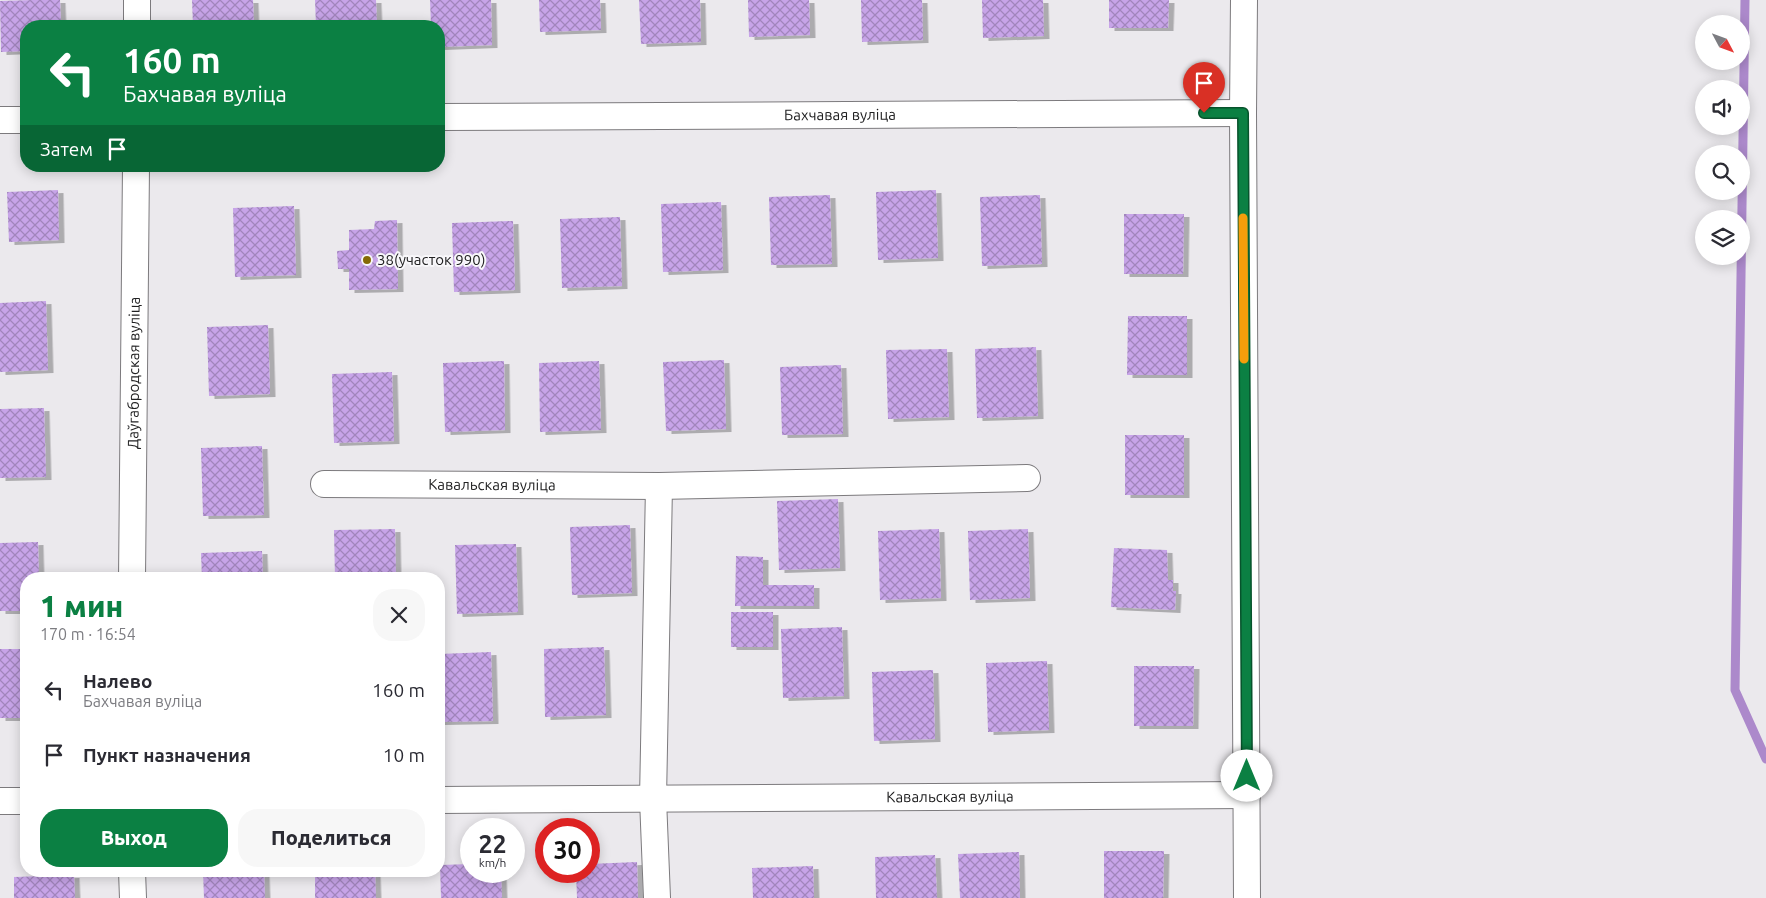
<!DOCTYPE html>
<html lang="ru">
<meta charset="utf-8">
<style>
:root{--surface:#fff;--page:#f7f7f7;--text:#2b2b33;--muted:#7c7c81;--accent:#0b8043}
body{margin:0;font-family:Ubuntu,sans-serif;background:var(--page);color:var(--text);height:100vh;display:flex;flex-direction:column;font-size:19px;white-space:nowrap}
*{box-sizing:border-box;margin:0}
p{font-size:16px;color:var(--muted)}
.icon{flex:none;width:28px;height:28px;fill:none;stroke:currentColor;stroke-width:2;stroke-linecap:round;stroke-linejoin:round}
.map{position:relative;flex:1;overflow:hidden}
.side{position:absolute;left:20px;top:572px;width:425px;height:305px;display:flex;flex-direction:column;background:var(--surface);border-radius:20px;box-shadow:0 2px 12px #0003}
.side>*{flex:none}
.top-card{position:absolute;left:20px;top:20px;width:425px;height:152px;border-radius:20px;box-shadow:0 2px 12px #0003;background:#0b8043;color:#fff;overflow:hidden}
.needle{width:32px;rotate:131deg}
.buttons{position:absolute;left:1695px;top:15px;display:grid;gap:10px}
.buttons a{display:grid;place-items:center;width:55px;height:55px;border-radius:50%;background:var(--surface);box-shadow:0 2px 12px #0003;font-size:25px}
.speed{position:absolute;left:460px;top:818px;display:flex;gap:10px;font-size:25px;font-weight:700;text-align:center}
.speed>*{display:grid;place-content:center;width:65px;height:65px;border-radius:50%;background:var(--surface);box-shadow:0 2px 12px #0003;line-height:1}
.speed small{font-size:12px;font-weight:400}
.speed .limit{border:8px solid #d22;background:#fff;color:#111}
.pin{position:absolute;display:grid;place-items:center;width:42px;height:42px;color:#fff;margin:-51px -21px;border-radius:50% 50% 50% 0;rotate:-45deg;box-shadow:0 0 5px #0007}
.pin .icon{rotate:45deg}
.me{position:absolute;width:55px;margin:-28px;rotate:0deg;stroke-linejoin:round;filter:drop-shadow(0 0 4px #0008)}
.turn{display:flex;align-items:center;gap:18px;height:105px;padding:0 20px;font-size:22px}
.turn .icon{width:65px;height:65px;stroke-width:2.5}
.turn b{display:block;font-size:35px;line-height:42px}
.then{display:flex;align-items:center;height:48px;padding:0 20px;background:#0003;gap:10px;font-size:19px}
.round{display:grid;place-items:center;flex:none;width:52px;height:52px;border-radius:20px;background:var(--page)}
.summary{display:flex;align-items:center;justify-content:space-between;height:85px;padding:0 20px}
h1{font-size:30px;font-weight:800;line-height:38px;color:var(--accent)}
.button{display:flex;gap:10px;margin-top:auto;padding:10px 20px}
.button a{flex:1;height:58px;border-radius:20px;background:var(--accent);color:#fff;font-size:20px;font-weight:800;line-height:58px;text-align:center}
.button a+a{background:var(--page);color:var(--text)}
ul{padding:0;list-style:none}
li{display:flex;align-items:center;gap:15px;height:65px;padding:0 20px}
li div{flex:1}
li b{display:block;font-size:19px}
li em{font-style:normal}
.map>svg:first-child{display:block}
</style>
<div class="map">
<svg width="1766" height="898" viewBox="0 0 1766 898">
<defs>
<pattern id="building-cross-hatch" width="8" height="8" patternUnits="userSpaceOnUse" patternTransform="scale(1.25)"><rect width="8" height="8" fill="#c7a4e8"/><path d="M0 0l8 8M0 8l8-8" fill="none" stroke="#a185bc"/></pattern>
<filter id="shadow"><feDropShadow dx="5.5" dy="3" stdDeviation="0" flood-color="#0004"/></filter>
</defs>
<rect width="100%" height="100%" fill="#ebe9ed"/>
<g fill="none" stroke-linecap="round" stroke-linejoin="round">
<path stroke="#ac89cb" stroke-width="9" d="M1745 0 1735 690 1766 759"/>
</g>
<g fill="url(#building-cross-hatch)" filter="url(#shadow)">
<path d="M32 0H60L61 26H26V51L1 52 0 1Z"/>
<path d="M192 0H253L254 26H193Z"/>
<path d="M315 0H376L377 26H316Z"/>
<path d="M430 0H491L492 45 439 47V26H431Z"/>
<path d="M539 0H600L601 30 540 32Z"/>
<path d="M639 0H700L701 42 641 44Z"/>
<path d="M748 0H809L810 35 749 37Z"/>
<path d="M861 0H922L923 40 862 42Z"/>
<path d="M982 0H1043L1044 36 983 38Z"/>
<path d="M1109 0H1169L1168 28H1109Z"/>
<path d="M58 190 59 240 9 242 7 192Z"/>
<path d="M936 190 938 258 878 260 876 192Z"/>
<path d="M830 195 832 264 771 265 769 197Z"/>
<path d="M1040 195 1042 264 982 266 980 197Z"/>
<path d="M721 202 723 270 663 272 661 204Z"/>
<path d="M294 206 296 275 235 277 233 208Z"/>
<path d="M1124 214H1184L1183 274H1124Z"/>
<path d="M620 217 622 286 562 288 560 219Z"/>
<path d="M397 220 398 289 349 290V269H338L337 251 349 250V230L374 229 375 221Z"/>
<path d="M513 221 515 290 454 292 452 223Z"/>
<path d="M46 301 48 370 0 372V303Z"/>
<path d="M1128 316H1187V375H1127Z"/>
<path d="M268 325 270 394 209 396 207 327Z"/>
<path d="M1036 347 1038 416 977 418 975 349Z"/>
<path d="M947 349 949 417 888 419 886 350Z"/>
<path d="M724 360 726 429 666 431 663 362Z"/>
<path d="M504 361 505 430 445 432 443 363Z"/>
<path d="M599 361 601 430 540 432 539 363Z"/>
<path d="M841 365 843 434 782 435 780 367Z"/>
<path d="M392 372 394 441 334 443 332 374Z"/>
<path d="M44 408 46 477 0 478V409Z"/>
<rect x="1125" y="435" width="59" height="60"/>
<path d="M262 446 264 515 203 516 201 448Z"/>
<path d="M838 499 840 568 779 570 777 501Z"/>
<path d="M630 525 632 593 572 595 570 527Z"/>
<path d="M395 529 396 579H335L334 530Z"/>
<path d="M939 529 941 598 880 600 878 531Z"/>
<path d="M1028 529 1030 598 970 600 968 531Z"/>
<path d="M38 542 39 579H26V611H0V543Z"/>
<path d="M516 544 518 612 457 614 455 545Z"/>
<path d="M1114 548 1167 550 1168 580H1173V591H1176L1175 610 1111 607Z"/>
<path d="M262 551 263 579H202L201 553Z"/>
<path d="M736 556 763 557V585H814V606H735Z"/>
<rect x="731" y="612" width="42" height="35"/>
<path d="M842 627 844 696 783 698 781 629Z"/>
<path d="M604 647 606 715 545 717 544 649Z"/>
<rect x="0" y="649" width="26" height="69"/>
<path d="M491 652 493 721 439 722V654Z"/>
<path d="M1047 661 1049 730 988 732 986 663Z"/>
<path d="M1134 666H1194L1193 726H1134Z"/>
<path d="M933 670 935 739 874 741 872 672Z"/>
<path d="M1104 851H1164L1163 898H1104Z"/>
<path d="M1019 852 1020 898H960L958 854Z"/>
<path d="M935 855 937 898H876L875 857Z"/>
<path d="M637 862 638 898H577L576 871H589V864Z"/>
<path d="M471 864V871H501L502 898H441L440 865Z"/>
<path d="M813 866 814 898H753L752 868Z"/>
<path d="M203 871H264L265 898H204Z"/>
<path d="M315 871H375L376 898H315Z"/>
<path d="M74 875 75 898H14V877Z"/>
</g>
<g fill="none" stroke-linecap="round" stroke-linejoin="round">
<defs>
<g id="minor">
<path d="M1244 0 1243 113 1247 898"/>
<path d="M137 26V0"/>
<path id="s1" d="M439 117 1243 113"/>
<path d="M0 120H26"/>
<path id="s2" d="M324 484 659 486"/>
<path id="s3" d="M132 579 136 166"/>
<path id="s4" d="M439 800 1247 795"/>
<path d="M0 801H26"/>
<path d="M132 871 133 898"/>
<path d="M657 898 653 799 659 486 1027 478"/>
</g>
</defs>
<use href="#minor" stroke="#7c7a7d" stroke-width="28"/>
<use href="#minor" stroke="#fff" stroke-width="26"/>
</g>
<g fill="none" stroke-linecap="round" stroke-linejoin="round">
<defs>
<path id="route" d="M1204 113H1243L1247 776"/>
</defs>
<use href="#route" stroke="#07532c" stroke-width="12"/>
<use href="#route" stroke="#0b8043" stroke-width="9"/>
<path stroke="#f59e0b" stroke-width="9" d="M1243 218 1244 359"/>
</g>
<circle fill="#856a04" stroke="#f8f7fa" stroke-width="2" cx="367" cy="260" r="5"/>
<g text-anchor="middle" stroke-width="4" stroke-linejoin="round" paint-order="stroke">
<g font-size="15" fill="#212122" stroke="#f8f7fa">
<text dy="5" stroke="none"><textPath href="#s1" startOffset="401">Бахчавая вуліца</textPath></text>
<text dy="5" stroke="none"><textPath href="#s3" startOffset="206">Даўгабродская вуліца</textPath></text>
<text dy="5" stroke="none"><textPath href="#s2" startOffset="168">Кавальская вуліца</textPath></text>
<text dy="5" stroke="none"><textPath href="#s4" startOffset="511">Кавальская вуліца</textPath></text>
</g>
<g font-size="15" fill="#212122" stroke="#f8f7fa" text-anchor="start">
<text x="377" y="265">38(участок 990)</text>
</g>
</g>
</svg>
<div class="buttons">
<a><svg class="needle" viewBox="-14 -14 28 28"><path d="M0-13l5 13h-10z" fill="#e53935"/><path d="M0 13l5-13h-10z" fill="#7c7c81"/></svg></a>
<a><svg class="icon" aria-label="sound" viewBox="0 0 24 24"><path d="M4 9h4l5-4v14l-5-4H4zM17 9q2 3 0 6"/></svg></a>
<a><svg class="icon" aria-label="search" viewBox="0 0 24 24"><circle cx="10" cy="10" r="6"/><path d="M15 15l6 6"/></svg></a>
<a><svg class="icon" aria-label="layers" viewBox="0 0 24 24"><path d="M12 4l9 5-9 5-9-5zM3 14l9 5 9-5"/></svg></a>
</div>
<div class="speed"><div>22<small>km/h</small></div><div class="limit">30</div></div>
<div class="pin" style="left:1204px;top:113px;background:#d93025"><svg class="icon" aria-label="arrive" viewBox="0 0 24 24"><path d="M6 21V4h12l-3 4 3 4H6"/></svg></div>
<svg class="me" style="left:1247px;top:776px" viewBox="-20 -20 40 40"><circle r="19" fill="#fff"/><path d="M0-13L10 11 0 6-10 11z" fill="#0b8043"/></svg>
<div class="top-card">
<div class="turn"><svg class="icon" aria-label="left" viewBox="0 0 24 24"><path d="M17 20v-9H6M10 6l-5 5 5 5"/></svg><div><b>160 m</b>Бахчавая вуліца</div></div>
<div class="then">Затем<svg class="icon" aria-label="arrive" viewBox="0 0 24 24"><path d="M6 21V4h12l-3 4 3 4H6"/></svg></div>
</div>
<section class="side">
<div class="summary"><div><h1>1 мин</h1><p>170 m · 16:54</p></div><a class="round"><svg class="icon" aria-label="close" viewBox="0 0 24 24"><path d="M6 6l12 12M18 6L6 18"/></svg></a></div>
<ul>
<li><svg class="icon" aria-label="left" viewBox="0 0 24 24"><path d="M17 20v-9H6M10 6l-5 5 5 5"/></svg><div><b>Налево</b><p>Бахчавая вуліца</p></div><em>160 m</em></li>
<li><svg class="icon" aria-label="arrive" viewBox="0 0 24 24"><path d="M6 21V4h12l-3 4 3 4H6"/></svg><div><b>Пункт назначения</b></div><em>10 m</em></li>
</ul>
<div class="button"><a>Выход</a><a>Поделиться</a></div>
</section>
</div>
